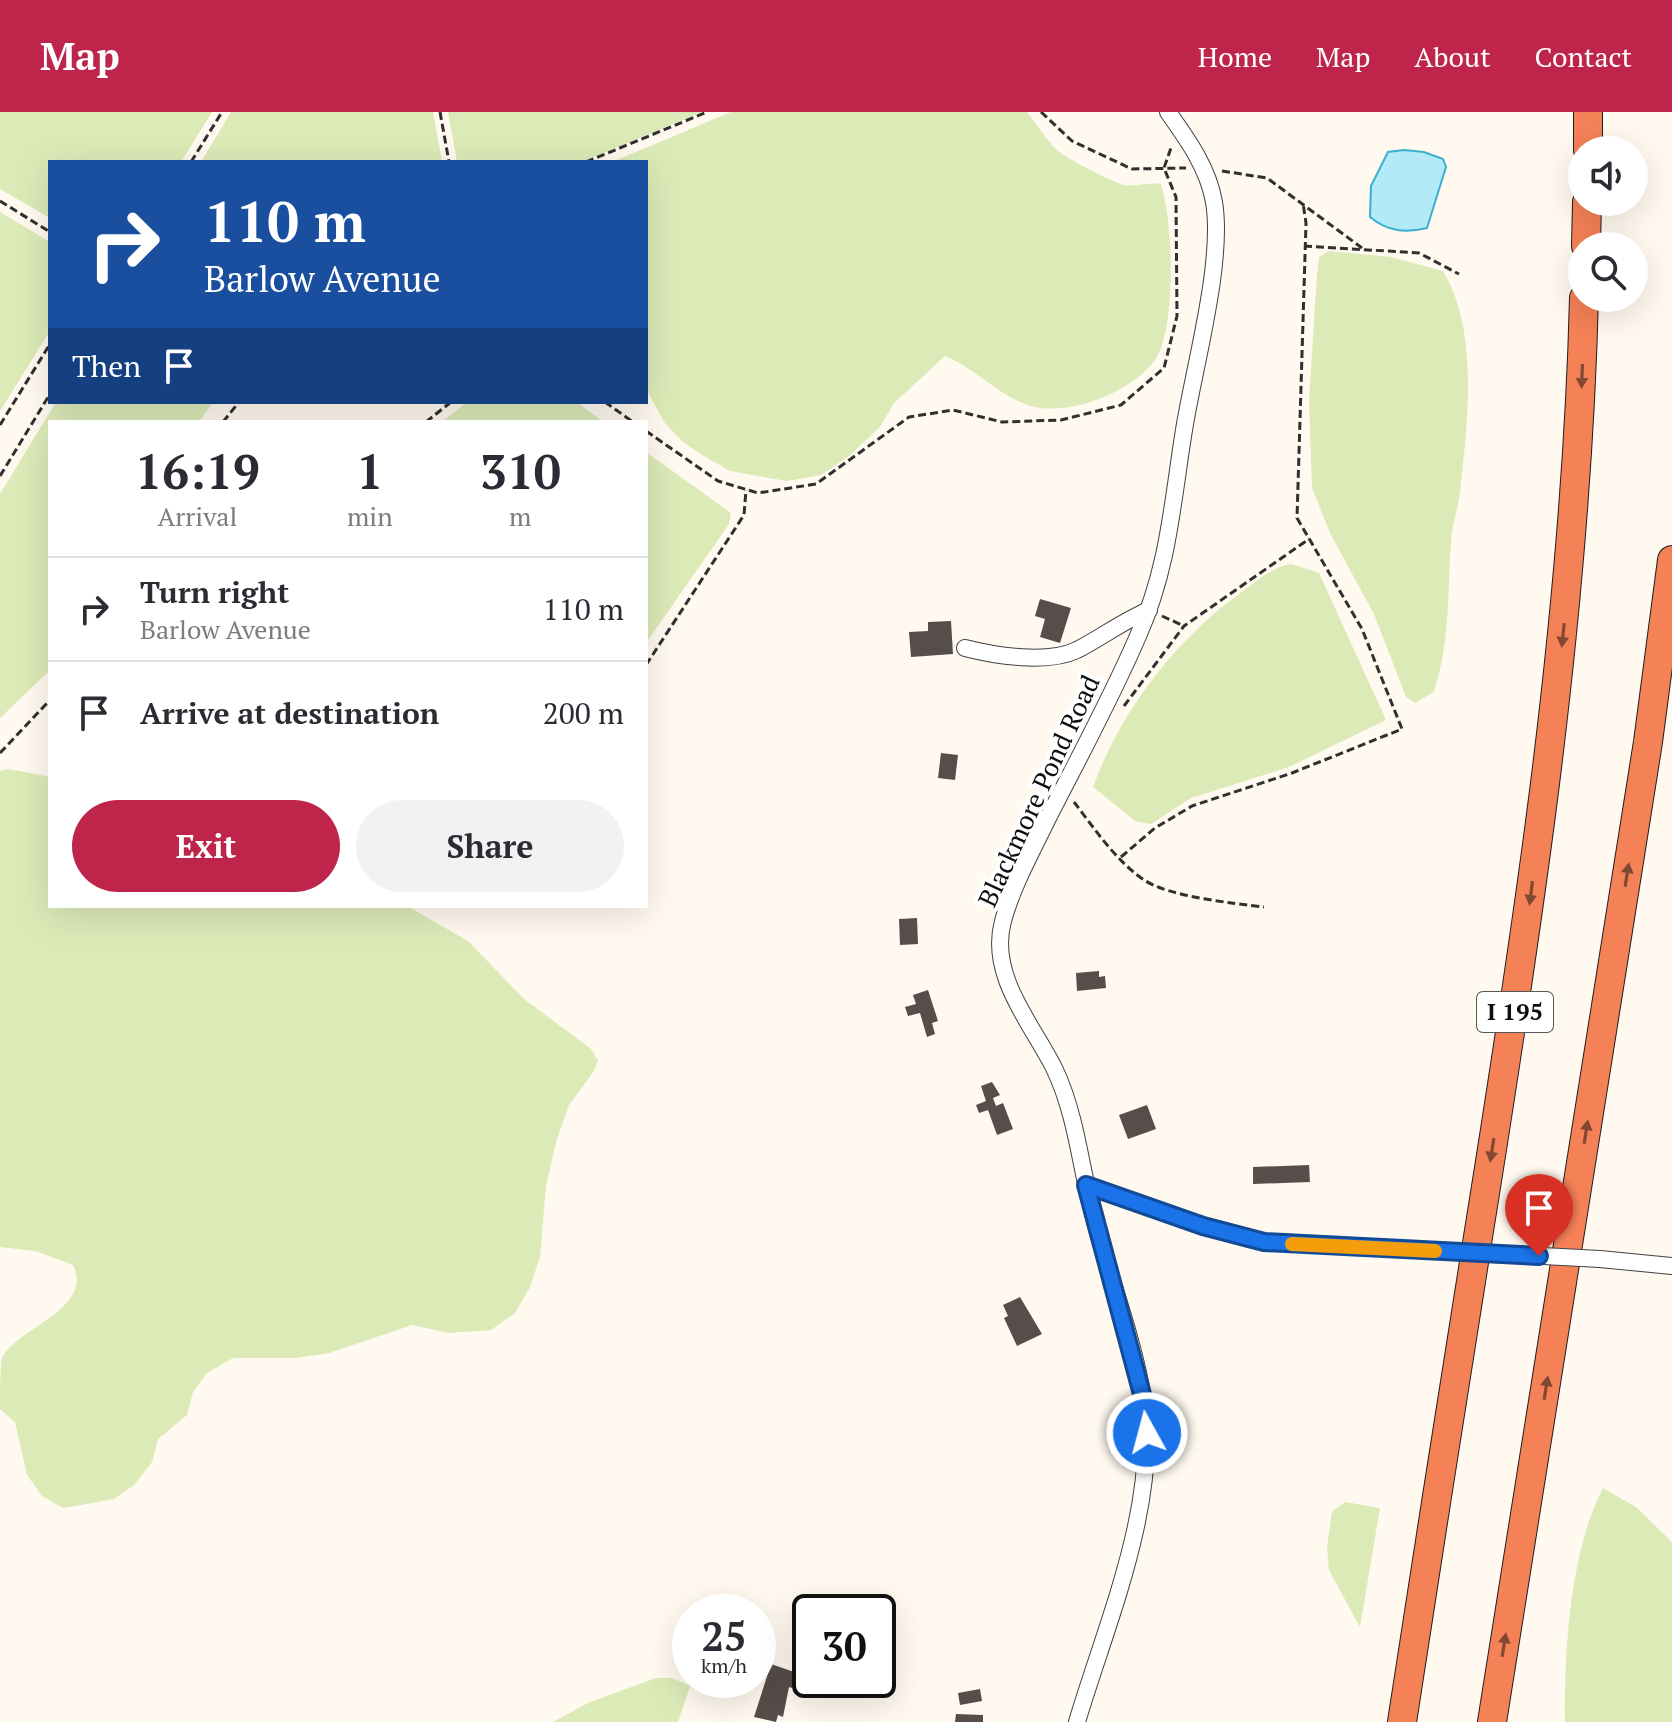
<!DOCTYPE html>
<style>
:root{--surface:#fff;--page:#f2f2f3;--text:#2b2b33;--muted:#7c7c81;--line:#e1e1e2;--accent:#bf254a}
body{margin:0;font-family:"PT Serif",serif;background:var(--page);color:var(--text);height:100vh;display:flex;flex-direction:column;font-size:30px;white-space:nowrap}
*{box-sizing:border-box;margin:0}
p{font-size:26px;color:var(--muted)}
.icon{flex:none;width:44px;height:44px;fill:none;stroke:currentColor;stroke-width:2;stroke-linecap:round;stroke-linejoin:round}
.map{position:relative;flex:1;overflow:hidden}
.details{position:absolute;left:48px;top:308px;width:600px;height:488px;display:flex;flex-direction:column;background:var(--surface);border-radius:0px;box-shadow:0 8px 32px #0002}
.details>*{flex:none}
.hud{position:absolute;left:48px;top:48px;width:600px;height:244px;border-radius:0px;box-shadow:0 8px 32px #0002;background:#1a4fa0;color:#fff;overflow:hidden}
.controls{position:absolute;left:1568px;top:24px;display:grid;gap:16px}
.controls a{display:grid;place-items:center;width:80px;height:80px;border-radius:50%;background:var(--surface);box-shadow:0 8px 32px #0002;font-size:40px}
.speed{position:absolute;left:672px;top:1482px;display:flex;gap:16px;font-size:40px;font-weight:700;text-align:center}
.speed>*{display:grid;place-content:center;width:104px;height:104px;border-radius:50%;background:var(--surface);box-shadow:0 8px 32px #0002;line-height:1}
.speed small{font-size:20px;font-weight:400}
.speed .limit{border:4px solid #111;border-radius:12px;background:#fff;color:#111}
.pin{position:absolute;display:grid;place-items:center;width:68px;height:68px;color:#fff;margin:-82px -34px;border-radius:50% 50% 50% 0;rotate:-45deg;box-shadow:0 0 8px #0007}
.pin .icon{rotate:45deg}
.me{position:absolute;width:88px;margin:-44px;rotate:353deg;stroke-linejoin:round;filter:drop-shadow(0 0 6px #0008)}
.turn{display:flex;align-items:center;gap:28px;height:168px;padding:0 24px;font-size:36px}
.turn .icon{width:104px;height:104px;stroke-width:2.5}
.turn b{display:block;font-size:56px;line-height:68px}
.then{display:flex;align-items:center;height:76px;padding:0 24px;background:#0003;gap:16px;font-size:30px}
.eta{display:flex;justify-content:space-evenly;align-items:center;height:136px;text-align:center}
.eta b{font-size:48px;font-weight:600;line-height:56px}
.primary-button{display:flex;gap:16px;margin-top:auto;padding:16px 24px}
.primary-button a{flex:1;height:92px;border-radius:48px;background:var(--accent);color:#fff;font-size:32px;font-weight:600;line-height:92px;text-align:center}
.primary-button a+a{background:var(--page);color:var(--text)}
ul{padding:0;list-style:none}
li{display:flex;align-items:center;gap:24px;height:104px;padding:0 24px;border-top:2px solid var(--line)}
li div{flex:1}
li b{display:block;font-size:30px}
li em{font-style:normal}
header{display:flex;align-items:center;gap:48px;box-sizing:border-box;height:112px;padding:0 40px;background:var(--accent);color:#fff}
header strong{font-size:38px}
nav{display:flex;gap:44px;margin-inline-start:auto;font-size:28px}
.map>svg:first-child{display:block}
</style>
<header>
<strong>Map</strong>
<nav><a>Home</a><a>Map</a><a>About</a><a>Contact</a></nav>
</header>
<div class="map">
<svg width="1672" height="1610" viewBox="0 0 1672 1610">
<rect width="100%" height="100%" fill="#fff9ef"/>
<g fill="#dceab8">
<path d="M0 0H212L181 50H50V106L0 77Z"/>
<path d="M231 0H433L442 50H201Z"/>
<path d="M448 0H702L582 50H457Z"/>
<path d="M731 0H1027C1037 12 1047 29 1058 39 1064 45 1116 72 1124 73 1136 75 1148 70 1161 72 1173 110 1175 197 1161 236 1147 275 1074 304 1035 295 1001 287 977 257 945 244L894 291 880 315 849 344 821 363 787 369 758 364 730 359 704 344 683 330 665 311 646 277V50H612Z"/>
<path d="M0 100 50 130V219L0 299Z"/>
<path d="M1329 139 1391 145 1443 159C1480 221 1467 312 1460 381 1458 397 1452 413 1451 429 1447 487 1451 523 1434 580L1415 591 1406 585 1374 502 1331 423 1312 376 1309 288 1317 163 1319 145Z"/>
<path d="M56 290H213L199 310H50V558L0 606V382Z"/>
<path d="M467 290H576L604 310H442Z"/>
<path d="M646 340 731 401 729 412 646 531Z"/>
<path d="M1291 452 1319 461 1386 608 1289 655 1191 686 1151 712 1135 709 1093 675C1121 598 1177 526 1243 479 1258 468 1272 455 1291 452Z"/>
<path d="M9 657 50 665V794H407L468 829 524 887 591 937 598 948 594 959 569 993 556 1030 546 1074 540 1145 530 1175 515 1201 491 1218 449 1221 412 1213 329 1241 296 1246H233L207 1261 193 1280 187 1303 158 1327 152 1350 134 1373 114 1387 87 1392 63 1396 42 1384 27 1363 15 1310 0 1297C0 1282 0 1258 2 1246 19 1214 94 1197 73 1153L35 1139 0 1135V659Z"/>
<path d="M1603 1376 1636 1395 1672 1430V1610H1565C1564 1540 1570 1439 1603 1376Z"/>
<path d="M1345 1390 1380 1396 1360 1515 1329 1458 1327 1435 1332 1400Z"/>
<path d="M656 1566H672L690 1574 678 1610H553L590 1590Z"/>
</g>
<path fill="#b4eaf7" stroke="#3ab0ce" stroke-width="2" d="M1404 38 1424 40 1443 47 1446 55 1427 116C1406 121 1388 120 1370 105L1371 74 1388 40Z"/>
<g fill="#574d4a">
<path d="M1040 487 1071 496 1060 531 1040 525 1045 507 1035 504Z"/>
<path d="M951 509 953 542 911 545 909 520 928 519V510Z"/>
<path d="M941 641 958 643 955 668 938 666Z"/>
<path d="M917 806 918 832 900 833 899 807Z"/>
<path d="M1099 859V865L1105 864 1106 876 1077 879 1076 861Z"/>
<path d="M928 878 938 909 932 911 935 922 927 925 920 901 908 904 905 895 916 892 913 883Z"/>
<path d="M992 970 1000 983 993 986 996 994 1003 991 1013 1017 997 1023 988 998 979 1001 976 993 986 989 981 974Z"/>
<path d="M1147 993 1156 1017 1128 1027 1119 1003Z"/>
<path d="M1309 1053 1310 1070 1253 1072V1055Z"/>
<path d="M1020 1185 1042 1222 1017 1234 1004 1206 1008 1204 1003 1193Z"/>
<path d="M771 1552 797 1561 792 1576 789 1575 783 1605 778 1603 776 1610 754 1605Z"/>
<path d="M980 1577 982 1589 960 1593 958 1581Z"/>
<path d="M956 1602 983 1603V1610H955Z"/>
</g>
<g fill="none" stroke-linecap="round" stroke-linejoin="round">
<defs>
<g id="minor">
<path d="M965 536C996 544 1048 552 1077 538 1102 525 1123 509 1149 498"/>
<path d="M1086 1073 1203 1114 1264 1130 1447 1139"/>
<path d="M1600 1147 1672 1154"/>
<path d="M1077 1610C1106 1512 1160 1390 1143 1287 1133 1223 1107 1161 1092 1098 1080 1051 1076 1003 1055 958 1033 913 988 864 1003 809 1012 775 1032 739 1047 708 1078 647 1111 587 1138 524 1169 454 1172 392 1184 318 1194 255 1224 150 1214 90 1208 56 1188 28 1168 0"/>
</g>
<g id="motorway">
<path d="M1588 0V38"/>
<path d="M1586 134 1587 90"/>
<path d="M1402 1610C1427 1448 1452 1287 1478 1125 1528 814 1576 502 1584 186"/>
<path d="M1492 1610 1648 630 1672 448"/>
</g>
</defs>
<use href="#minor" stroke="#414141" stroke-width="18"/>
<use href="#motorway" stroke="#1f1f1f" stroke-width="30"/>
<g stroke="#303030" stroke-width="3" stroke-dasharray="8 4" stroke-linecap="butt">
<path d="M440 0 449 50"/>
<path d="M1041 0 1072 29 1132 57 1186 56"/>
<path d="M191 50 222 0"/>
<path d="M586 50 707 0"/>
<path d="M1222 59 1267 66 1362 136"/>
<path d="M0 89 50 120"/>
<path d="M1304 134 1419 141 1459 162"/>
<path d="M605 290 633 310"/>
<path d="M223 310 239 290"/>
<path d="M426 310 451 290"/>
<path d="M0 313 50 232"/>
<path d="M646 319 718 369 758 381 816 372 909 305 953 298 1002 310 1061 308 1121 293 1164 256 1177 204 1176 85 1164 56 1172 33"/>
<path d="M0 364 50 282"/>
<path d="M1162 504 1184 514"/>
<path d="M646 553 744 403 746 378"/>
<path d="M1124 594 1184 514 1309 427"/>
<path d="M0 641 50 588"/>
<path d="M1074 690C1094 716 1116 749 1144 768 1170 785 1232 791 1264 795"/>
<path d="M1121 745 1155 716 1192 694 1292 661 1402 617 1362 517 1297 406 1306 111 1303 91"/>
</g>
<use href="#minor" stroke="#fff" stroke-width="16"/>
<use href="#motorway" stroke="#f58157" stroke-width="28"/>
<defs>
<path id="minor-bridge" d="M1447 1139 1600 1147"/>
</defs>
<use href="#minor-bridge" stroke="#414141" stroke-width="18" stroke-linecap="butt"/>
<use href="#minor-bridge" stroke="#fff" stroke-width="16"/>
</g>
<defs><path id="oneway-solid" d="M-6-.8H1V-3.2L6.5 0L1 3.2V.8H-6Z" transform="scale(2)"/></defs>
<g fill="#824832">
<use href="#oneway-solid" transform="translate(1582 264) rotate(92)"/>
<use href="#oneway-solid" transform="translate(1563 523) rotate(96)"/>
<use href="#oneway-solid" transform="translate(1627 763) rotate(-81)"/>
<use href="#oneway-solid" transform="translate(1531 781) rotate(97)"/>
<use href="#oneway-solid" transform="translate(1586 1020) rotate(-81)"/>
<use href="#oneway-solid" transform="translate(1492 1038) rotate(99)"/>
<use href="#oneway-solid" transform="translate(1546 1276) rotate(-81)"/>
<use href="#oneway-solid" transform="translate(1504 1533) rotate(-81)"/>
</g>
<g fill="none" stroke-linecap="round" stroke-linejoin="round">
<defs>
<path id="route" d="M1147 1321 1143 1286 1086 1073 1203 1114 1264 1130 1539 1144"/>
</defs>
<use href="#route" stroke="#114b97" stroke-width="20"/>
<use href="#route" stroke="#1a73e8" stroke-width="14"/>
<path stroke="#f59e0b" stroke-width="14" d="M1292 1132 1435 1139"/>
</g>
<g text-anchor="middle" stroke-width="8" stroke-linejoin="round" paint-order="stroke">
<rect fill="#fff" stroke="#565656" stroke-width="2" x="1477" y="880" width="76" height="40" rx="6"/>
<g font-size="24" font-weight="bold" fill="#0e0e0e">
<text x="1515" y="908">I 195</text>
</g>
<g font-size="26" fill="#0e0e0e" stroke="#fff">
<text transform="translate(1039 679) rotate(-65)" y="9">Blackmore Pond Road</text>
</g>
</g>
</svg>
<div class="controls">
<a><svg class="icon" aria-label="sound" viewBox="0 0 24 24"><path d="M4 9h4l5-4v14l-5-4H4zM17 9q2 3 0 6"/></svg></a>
<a><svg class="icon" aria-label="search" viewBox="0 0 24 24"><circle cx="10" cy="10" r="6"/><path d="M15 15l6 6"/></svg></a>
</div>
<div class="speed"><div>25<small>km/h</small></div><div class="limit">30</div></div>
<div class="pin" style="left:1539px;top:1144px;background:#d93025"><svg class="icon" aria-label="arrive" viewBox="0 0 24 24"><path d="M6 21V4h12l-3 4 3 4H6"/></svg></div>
<svg class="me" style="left:1147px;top:1321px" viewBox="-20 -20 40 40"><circle r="17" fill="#1a73e8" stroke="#fff" stroke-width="3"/><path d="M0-11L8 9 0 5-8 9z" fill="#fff"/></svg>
<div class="hud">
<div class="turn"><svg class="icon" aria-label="right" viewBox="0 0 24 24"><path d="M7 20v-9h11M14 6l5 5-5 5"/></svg><div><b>110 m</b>Barlow Avenue</div></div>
<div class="then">Then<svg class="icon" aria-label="arrive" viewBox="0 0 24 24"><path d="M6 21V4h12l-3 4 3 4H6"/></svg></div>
</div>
<section class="details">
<div class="eta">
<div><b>16:19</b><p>Arrival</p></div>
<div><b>1</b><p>min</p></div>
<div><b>310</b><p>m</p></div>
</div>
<ul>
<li><svg class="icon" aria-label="right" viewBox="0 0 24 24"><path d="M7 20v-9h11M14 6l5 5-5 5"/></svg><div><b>Turn right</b><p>Barlow Avenue</p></div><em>110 m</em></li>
<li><svg class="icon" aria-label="arrive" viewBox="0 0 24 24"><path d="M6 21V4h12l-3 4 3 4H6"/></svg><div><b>Arrive at destination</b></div><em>200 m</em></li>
</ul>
<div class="primary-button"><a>Exit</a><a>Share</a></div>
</section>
</div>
